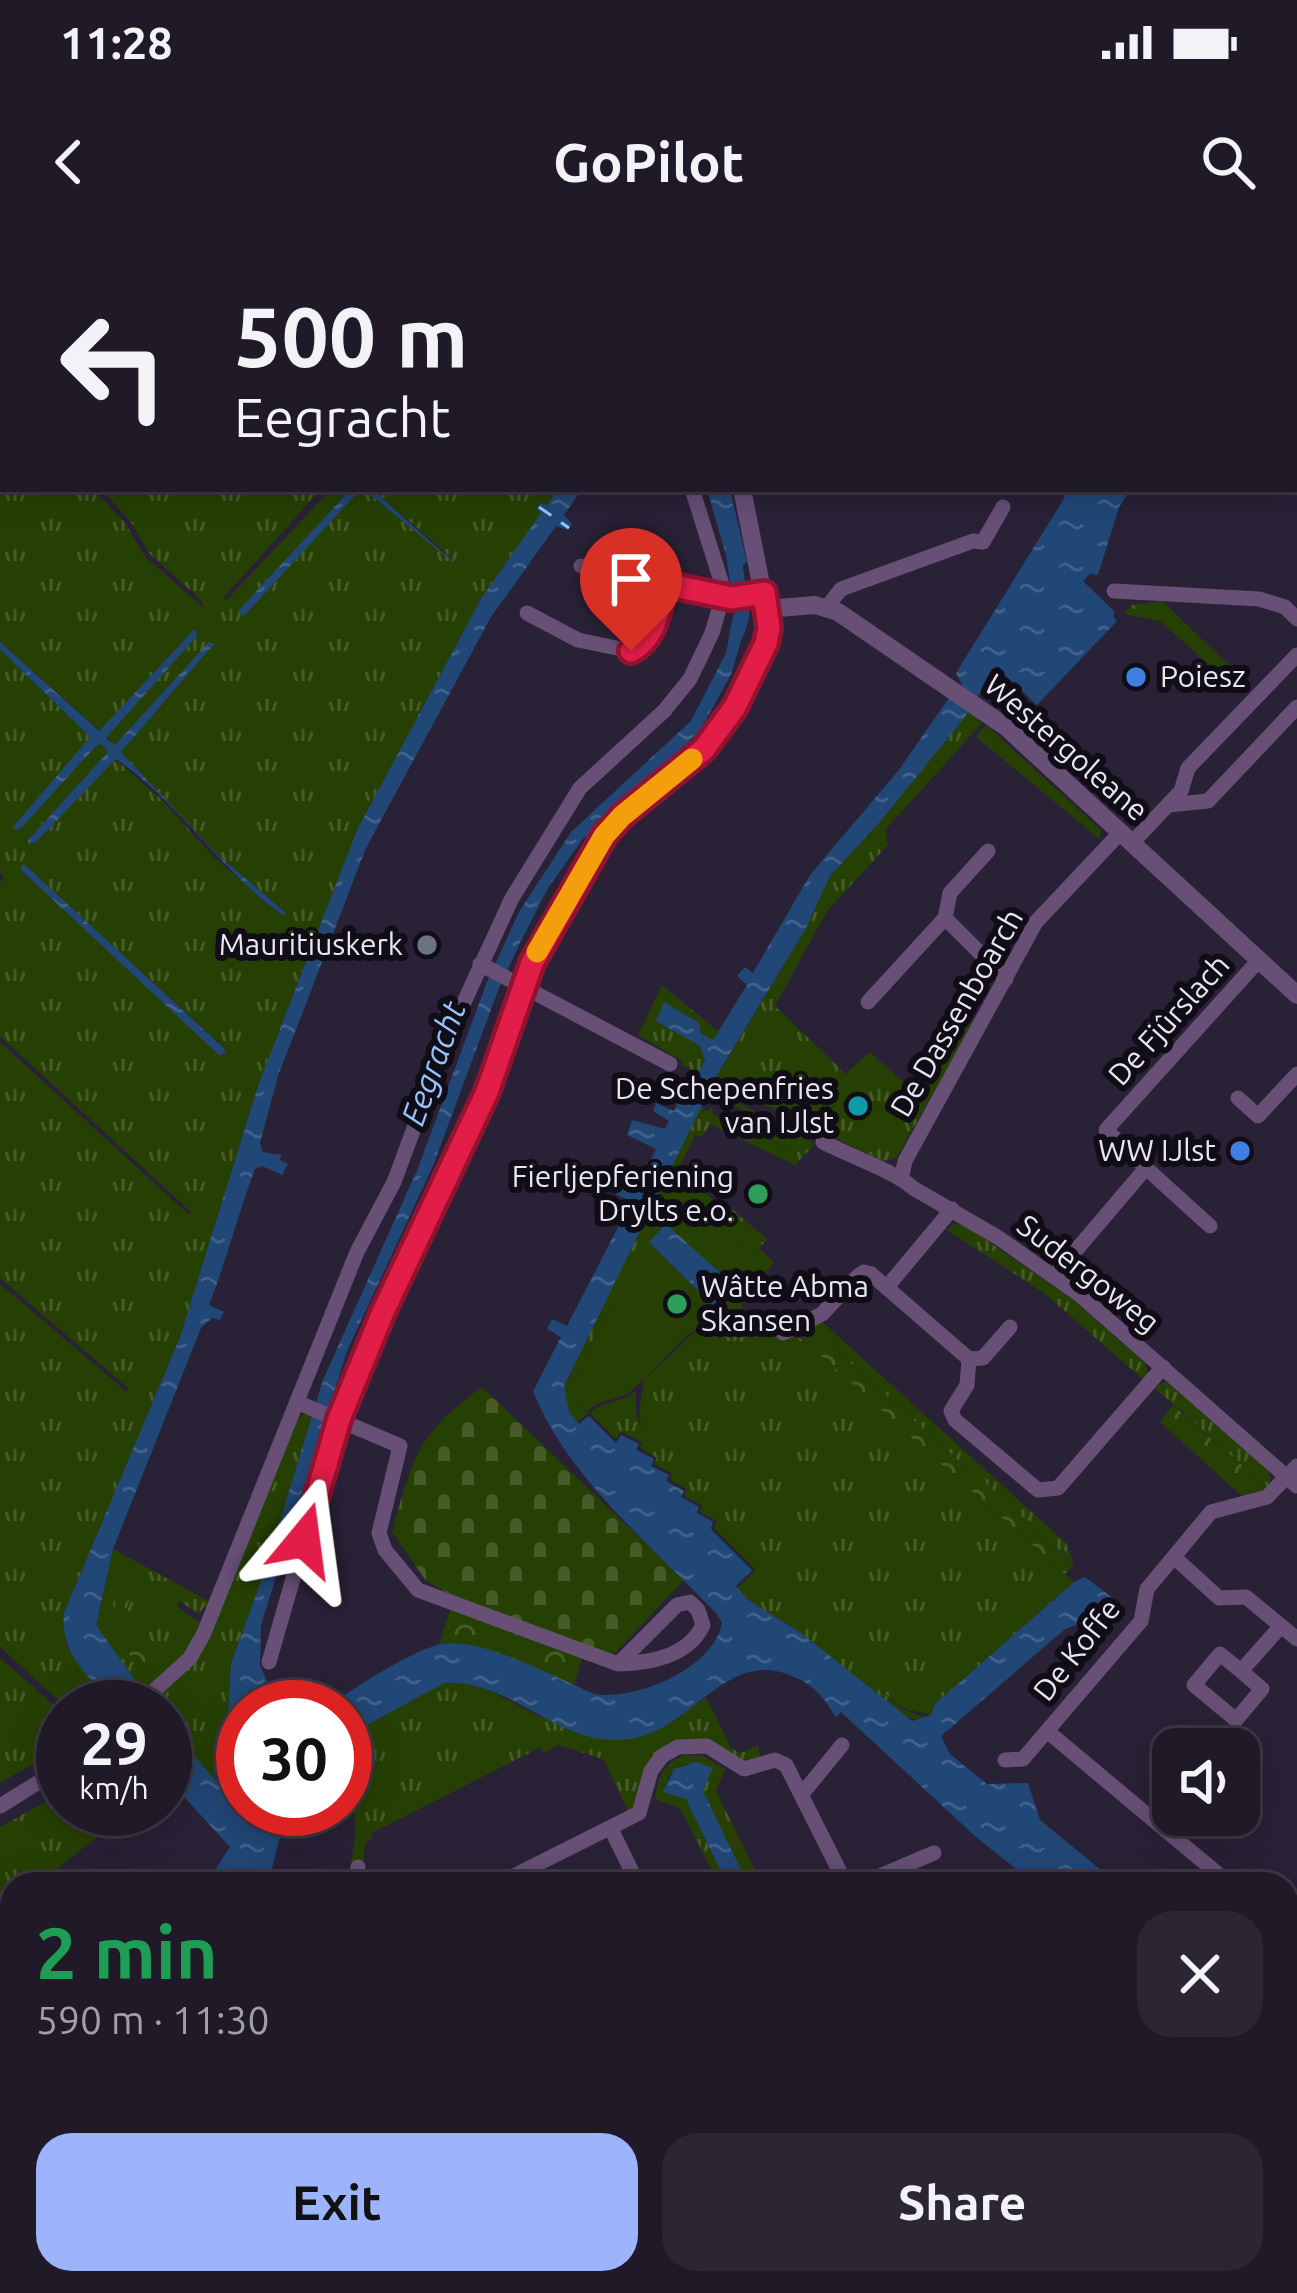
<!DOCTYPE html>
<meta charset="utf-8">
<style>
:root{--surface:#1f1928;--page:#2c2634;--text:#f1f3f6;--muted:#a1a0a8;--line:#3c3845;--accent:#9db4fd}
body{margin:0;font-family:Ubuntu,sans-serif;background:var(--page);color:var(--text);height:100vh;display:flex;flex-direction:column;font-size:45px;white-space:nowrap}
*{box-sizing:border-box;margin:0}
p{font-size:39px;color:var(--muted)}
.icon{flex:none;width:66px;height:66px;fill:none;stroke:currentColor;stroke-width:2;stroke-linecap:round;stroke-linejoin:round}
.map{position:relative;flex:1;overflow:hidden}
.side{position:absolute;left:0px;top:1632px;width:1299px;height:423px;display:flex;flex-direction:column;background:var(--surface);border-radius:36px 36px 0 0;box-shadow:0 6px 30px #0003,0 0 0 3px var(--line)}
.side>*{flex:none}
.guide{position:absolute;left:0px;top:0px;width:1299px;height:252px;box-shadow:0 6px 30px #0003,0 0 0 3px var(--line);background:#1f1928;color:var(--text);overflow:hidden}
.tools{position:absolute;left:1152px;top:1488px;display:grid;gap:24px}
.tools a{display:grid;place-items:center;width:108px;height:108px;border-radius:24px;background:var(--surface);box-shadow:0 6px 30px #0003,0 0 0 3px var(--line);font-size:60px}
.speed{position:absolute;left:36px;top:1440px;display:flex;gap:24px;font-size:60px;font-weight:700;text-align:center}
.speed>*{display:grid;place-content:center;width:156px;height:156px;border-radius:50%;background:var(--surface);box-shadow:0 6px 30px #0003,0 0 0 3px var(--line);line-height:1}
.speed small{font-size:30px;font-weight:400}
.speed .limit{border:18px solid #d22;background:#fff;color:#111}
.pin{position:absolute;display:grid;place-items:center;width:102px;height:102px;color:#fff;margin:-123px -51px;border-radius:50% 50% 50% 0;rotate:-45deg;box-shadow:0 0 12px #0007}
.pin .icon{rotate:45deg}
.me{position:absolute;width:132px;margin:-66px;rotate:16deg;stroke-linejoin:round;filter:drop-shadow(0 0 9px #0008)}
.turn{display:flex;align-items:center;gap:42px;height:252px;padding:0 36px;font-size:54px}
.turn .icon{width:156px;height:156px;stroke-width:2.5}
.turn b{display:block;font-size:84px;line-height:102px}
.round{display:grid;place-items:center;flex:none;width:126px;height:126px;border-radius:36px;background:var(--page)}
.overview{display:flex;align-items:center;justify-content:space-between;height:204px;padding:0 36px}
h1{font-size:72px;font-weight:700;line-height:90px;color:#1e9e55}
.action{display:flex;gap:24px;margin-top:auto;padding:24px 36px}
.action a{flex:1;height:138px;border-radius:36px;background:var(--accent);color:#111;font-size:48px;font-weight:700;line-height:138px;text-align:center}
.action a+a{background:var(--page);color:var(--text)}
.status{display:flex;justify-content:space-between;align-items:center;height:84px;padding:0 60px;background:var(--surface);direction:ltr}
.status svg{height:33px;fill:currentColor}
header{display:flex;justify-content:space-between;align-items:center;height:156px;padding:0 36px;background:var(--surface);font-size:54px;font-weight:700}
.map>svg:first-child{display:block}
</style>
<div class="status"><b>11:28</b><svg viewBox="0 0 49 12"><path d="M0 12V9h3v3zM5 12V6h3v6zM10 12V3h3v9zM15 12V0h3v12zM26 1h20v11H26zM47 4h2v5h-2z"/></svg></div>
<header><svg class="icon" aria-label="back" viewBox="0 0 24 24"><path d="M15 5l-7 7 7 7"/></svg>GoPilot<svg class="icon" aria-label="search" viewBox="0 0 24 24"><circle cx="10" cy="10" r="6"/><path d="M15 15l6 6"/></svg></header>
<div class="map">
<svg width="1297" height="2053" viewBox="0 0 1297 2053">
<defs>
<pattern id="grass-tufts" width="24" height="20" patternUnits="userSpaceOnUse" patternTransform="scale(3)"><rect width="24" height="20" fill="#264003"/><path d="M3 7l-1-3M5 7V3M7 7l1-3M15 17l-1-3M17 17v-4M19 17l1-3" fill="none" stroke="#465b28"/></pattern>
<pattern id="forest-crowns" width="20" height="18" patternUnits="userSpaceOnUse" patternTransform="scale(3)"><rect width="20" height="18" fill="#264003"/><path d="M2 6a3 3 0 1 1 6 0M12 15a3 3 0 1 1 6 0" fill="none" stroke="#465b28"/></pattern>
<pattern id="cemetery-stones" width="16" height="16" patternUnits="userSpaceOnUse" patternTransform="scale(3)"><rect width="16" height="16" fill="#264003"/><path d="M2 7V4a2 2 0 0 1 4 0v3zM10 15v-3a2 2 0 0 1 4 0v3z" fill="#465b28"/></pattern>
<pattern id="water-ripples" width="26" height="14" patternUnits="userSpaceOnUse" patternTransform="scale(3)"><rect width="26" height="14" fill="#214777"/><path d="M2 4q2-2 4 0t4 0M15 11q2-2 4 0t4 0" fill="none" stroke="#41618b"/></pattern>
</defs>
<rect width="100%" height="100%" fill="#292136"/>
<g fill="url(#grass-tufts)" fill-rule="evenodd">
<path d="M0 160 3 249H93L125 283 145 317 205 369 201 360 150 314 130 281 101 249H321L224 357 226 361 331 249H351L239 371 244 376 358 251 364 250 462 327 372 249H559L482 357 357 590 259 843 180 1097 64 1373 67 1407 114 1463 97 1467 90 1458 85 1461 89 1467H66L0 1407V1044L127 1152 129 1149 0 1038V802L188 974 191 972 0 796V643L4 637 0 632V409L90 497 14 589 22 587 97 505 102 504 109 511 28 600 33 605 115 519 160 558 215 618 281 675 285 672 219 616 121 512 214 404 113 506 106 495 196 397V390L100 491 0 402ZM24 625 225 808V813L219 814 20 629Z"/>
<path d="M969 471 982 483 885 590 888 605 827 671 775 766 846 834 870 812 909 847 979 774 896 918 883 921 714 841 806 688 830 636 879 583Z"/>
<path d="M986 485 1101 590 1100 599 976 497Z"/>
<path d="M662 745 719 792 713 801 657 781 700 806 705 819 699 833 681 825 682 821 638 795Z"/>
<path d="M728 857 815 904 795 925 710 884 702 897 695 895 673 941 676 942 690 921 711 938 702 950 728 973 732 969 767 999 752 1016 686 959 608 1070 572 1144 582 1168 589 1172 577 1182 569 1172 564 1146 701 866 706 871 712 867 713 874 795 912 771 900 776 887 724 860Z"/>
<path d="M959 981 1072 1059 1144 1122 1149 1135 1144 1140 1044 1053 947 990Z"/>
<path d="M727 1077 757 1081 783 1094 803 1099 964 1243 971 1232 812 1088 820 1080 1066 1303 1074 1323 980 1239 970 1249 1074 1342 935 1464 931 1475 903 1468 869 1441 902 1469 927 1478 923 1480 905 1477 801 1393 747 1359 737 1348 756 1330 714 1288 717 1281 700 1272 702 1265 684 1256 687 1249 670 1240 672 1233 654 1224 657 1218 640 1208 642 1202 621 1191 616 1199 590 1173C602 1161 623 1163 636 1151V1173L642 1191C637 1171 642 1156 644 1140L701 1086Z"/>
<path d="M1161 1143H1168L1268 1230 1271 1243 1268 1248 1155 1148Z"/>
<path d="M307 1173 313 1175 265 1330 231 1424 224 1538 217 1543 165 1482V1467H154L149 1461 181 1433 298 1178Z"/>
<path d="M113 1309 214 1364 209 1371 204 1367 199 1374 179 1361 177 1366 203 1385 186 1408 188 1414 144 1453 96 1386Z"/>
<path d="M0 1418 63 1473V1498L36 1522 0 1543Z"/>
<path d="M460 1442 487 1449 540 1477 667 1485 706 1457 731 1508 740 1513 758 1505 760 1517 744 1523 709 1500 676 1501 629 1573 603 1519 558 1505 543 1513 541 1507 370 1594 373 1599 365 1603 363 1624 352 1644H348L356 1593 352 1549 356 1537 347 1546 349 1564 345 1563V1497L444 1443Z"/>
<path d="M685 1515H702L725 1529 716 1551 762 1644H748L703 1551 712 1528C693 1521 679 1521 667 1539L686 1559 727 1644H719L680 1568 655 1559C658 1537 663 1523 685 1515Z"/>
<path d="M63 1552V1569H132L38 1644H12V1665L0 1674V1587Z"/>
<path d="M12 1803V2043H478L489 2053H0V1809Z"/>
<path d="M1297 1866V2053H1120L1128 2043H1287V1877Z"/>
</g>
<g fill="url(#forest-crowns)">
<path d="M1162 361 1249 444 1241 453 1160 381 1124 374 1132 365Z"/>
<path d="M812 1088 972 1233 963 1244 803 1099Z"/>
<path d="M1173 1165 1268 1248 1242 1256 1160 1182Z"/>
<path d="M980 1238 1074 1324 1065 1334 970 1249Z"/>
<path d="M129 1327 138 1334 122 1381 151 1419 137 1427 113 1386 118 1337Z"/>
<path d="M451 1366 583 1415 574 1446 470 1405 439 1406Z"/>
</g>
<path fill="url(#cemetery-stones)" d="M482 1147 684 1340 611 1417 468 1364 426 1341 392 1292C414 1217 416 1195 482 1147Z"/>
<path fill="#264003" d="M687 959 751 1015 759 1008 774 1023 743 1059 741 1075C688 1075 668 1122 631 1151 617 1162 599 1158 588 1171L575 1161 572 1144 608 1070 647 1001Z"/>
<g fill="url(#water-ripples)">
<path d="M351 249H372L462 330 365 250 359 251 244 376 238 371Z"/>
<path d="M559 249H582L564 275 572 284 568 290 556 286 491 377 366 608 278 836 260 903 263 912 281 915 280 920 288 924 282 935 262 926 255 929C238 974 227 1019 209 1065L224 1072 220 1080 212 1078 201 1088 113 1309 96 1385 154 1467H118C91 1440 59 1414 64 1373L180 1097 259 843 357 590 482 357 541 273 537 269 541 263 547 265Z"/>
<path d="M707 249H730L747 322 739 329 729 326Z"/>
<path d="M1054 249H1131L1119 267 1098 335 1090 334 1083 341 1115 372 1113 376 1117 381 1037 465 996 427 965 477 879 583 830 636 806 688 717 835 564 1146 569 1172 579 1184 589 1176 616 1203 621 1195 639 1204 636 1210 654 1219 651 1226 669 1235 666 1241 684 1251 681 1257 699 1267 697 1273 713 1282 711 1289 752 1330 736 1346 747 1359 801 1393 912 1481 931 1475 935 1464 1074 1342 1085 1337 1119 1363 1120 1378 1098 1404 1088 1386 1075 1385 1064 1390 941 1496 950 1514 987 1544 1028 1543 1040 1580 1118 1644H1035L976 1597 841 1472 836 1477C823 1457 814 1444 790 1435 726 1410 693 1487 635 1498 562 1513 514 1438 444 1443L345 1497V1467H326C354 1449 411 1410 442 1404 483 1397 556 1438 594 1454 636 1461 713 1429 722 1383L716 1373C652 1306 567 1237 533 1151L561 1097 547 1089 552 1079 567 1086 631 962 616 954 621 946 636 952 656 909 627 895 632 880 665 889 669 881 653 871 656 863 674 871 688 839 693 844 705 820 700 806 656 781 664 762 699 783 701 794 713 800 747 745 737 736 745 727 753 733 810 635 898 531 949 458 963 447 956 433 1065 257Z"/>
<path d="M734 373 748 376 731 435 699 492 582 600 548 648 520 703 499 748 433 926 347 1111 261 1385 260 1425 278 1467H243V1569H287L268 1644H206L230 1607 165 1536V1482L217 1542 224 1538 231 1424 265 1330 323 1140 418 928 487 742 519 672 571 592 691 481 726 413Z"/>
<path d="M194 390 197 392 196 397 106 498 115 505 209 402 214 404 121 512 219 616 285 672 284 676C221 632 179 562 116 519L37 601 29 605 28 600 108 512 102 504 97 505 22 587 16 590 13 587 90 497 0 409V402L99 491Z"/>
<path d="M24 624 225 809V813L219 815 20 629Z"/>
<path d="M666 984 737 1048 722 1065H713L649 1002Z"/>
<path d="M696 1522 713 1528 703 1551 748 1644H727L686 1559 663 1552 674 1529Z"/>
</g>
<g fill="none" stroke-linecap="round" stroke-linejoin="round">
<path stroke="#214777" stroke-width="15" d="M733 310 742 375 737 392"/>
<path stroke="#96c3fe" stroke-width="3" stroke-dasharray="15 12" stroke-linecap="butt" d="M539 267 569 288"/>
<g stroke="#674f76" stroke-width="15">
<path d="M544 0 546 3"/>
<path d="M660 0 662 3"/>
<path d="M1195 3 1196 0"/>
<path d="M581 326 723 356 764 353"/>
<path d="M1114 351 1259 359 1285 367 1297 379"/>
<path d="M827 367 841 349 973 301 983 302 1003 267"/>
<path d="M527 373 578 400 631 411C656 398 658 370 665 344"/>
<path d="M1168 565 1208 561 1297 467"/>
<path d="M1132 603 1181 551 1188 528 1297 415"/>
<path d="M945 678 1006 739"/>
<path d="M480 724 670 824"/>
<path d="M868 762 945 678 950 653 988 611"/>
<path d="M1238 858 1258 876 1297 834"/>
<path d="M823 902C850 916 896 932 913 948L999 998 1081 1056 1297 1246"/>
<path d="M1146 928 1210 986"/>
<path d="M902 935 905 921 1036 682 1120 593"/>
<path d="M1054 1036 1146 928 1106 890 1259 720"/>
<path d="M887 1047 952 969"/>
<path d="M783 1093 822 1074 858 1036 864 1032 871 1034 969 1119 967 1145 951 1171 955 1180 1038 1250 1058 1248 1163 1127"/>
<path d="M969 1119 983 1118 1010 1087"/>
<path d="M299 1163 400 1206 379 1293 385 1310 418 1350 618 1424C649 1423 688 1417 703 1385L698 1370 690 1362 677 1365 618 1424"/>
<path d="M1174 1317 1219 1358 1246 1357 1297 1399"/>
<path d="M269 1422 339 1179 383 1072 487 852 532 723 604 596 622 576 704 509 726 481 752 437 766 403V369"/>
<path d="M1241 1431 1262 1449 1236 1480 1194 1445 1220 1414 1241 1431 1281 1386"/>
<path d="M136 1467 190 1418 204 1393 357 1012 394 942 448 797 512 658 580 548 664 471 690 439 712 393 723 356 721 341 692 249"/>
<path d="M1047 1491 1230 1644"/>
<path d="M1005 1520 1023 1519 1141 1381 1147 1349 1211 1272 1267 1257 1297 1226"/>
<path d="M802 1554 842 1505"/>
<path d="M0 1566 63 1527"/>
<path d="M611 1589 638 1644"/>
<path d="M356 1644 358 1627"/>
<path d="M498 1644 639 1573 651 1531 662 1516 678 1507 707 1506 744 1529 775 1520 786 1525 846 1644"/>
<path d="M861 1644 934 1613"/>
<path d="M1287 1686 1297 1684"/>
<path d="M1287 1868 1297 1857"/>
<path d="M881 2053 883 2043"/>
<path d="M990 2053V2043"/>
<path d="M1114 2053 1122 2043"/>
</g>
<g stroke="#674f76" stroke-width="18">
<path d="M708 0 709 3"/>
<path d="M742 249 766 369 815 365 838 372 1006 487 1297 755"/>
</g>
</g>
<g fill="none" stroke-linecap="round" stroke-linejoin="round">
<defs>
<path id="route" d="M304 1300 339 1179 383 1072 487 852 532 723 604 596 622 576 704 509 735 467 766 403 769 388 764 353 732 358 665 344C658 370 656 398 631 411"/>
</defs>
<use href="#route" stroke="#92132f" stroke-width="30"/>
<use href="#route" stroke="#e11d48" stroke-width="21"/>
<path stroke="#f59e0b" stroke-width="21" d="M537 712 604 596 622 576 692 519"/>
</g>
<g fill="#3f7fe0" stroke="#100d16" stroke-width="4.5">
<circle cx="1136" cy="437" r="12"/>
<circle cx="1240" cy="911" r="12"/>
</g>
<circle fill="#6b7280" stroke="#100d16" stroke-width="4.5" cx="427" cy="705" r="12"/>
<circle fill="#0f9aa8" stroke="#100d16" stroke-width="4.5" cx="858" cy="866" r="12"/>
<g fill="#2e9e5b" stroke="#100d16" stroke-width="4.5">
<circle cx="758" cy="954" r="12"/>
<circle cx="677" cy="1064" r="12"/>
</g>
<g text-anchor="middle" stroke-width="12" stroke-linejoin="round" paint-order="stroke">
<g font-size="30" fill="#eae5f3" stroke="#100d16" text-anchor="end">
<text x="1160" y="447" text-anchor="start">Poiesz</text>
<text x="403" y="715">Mauritiuskerk</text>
<text x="834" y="859">De Schepenfries<tspan x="834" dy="34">van IJlst</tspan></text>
<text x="1216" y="921">WW IJlst</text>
<text x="734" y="947">Fierljepferiening<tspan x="734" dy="34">Drylts e.o.</tspan></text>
<text x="701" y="1057" text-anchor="start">Wâtte Abma<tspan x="701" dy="34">Skansen</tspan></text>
</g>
<g font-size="30" fill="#eae5f3" stroke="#100d16">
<text transform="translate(1066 508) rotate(41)" y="10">Westergoleane</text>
<text transform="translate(957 773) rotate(-60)" y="10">De Dassenboarch</text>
<text transform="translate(1169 780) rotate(-48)" y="10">De Fjûrslach</text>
<text transform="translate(1088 1034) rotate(38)" y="10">Sudergoweg</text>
<text transform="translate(1077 1410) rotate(-52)" y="10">De Koffe</text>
</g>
<g font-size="33" font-style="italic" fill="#96c3fe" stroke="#100d16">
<text transform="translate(433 823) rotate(-70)" y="12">Eegracht</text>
</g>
</g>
</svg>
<div class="tools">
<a><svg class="icon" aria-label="sound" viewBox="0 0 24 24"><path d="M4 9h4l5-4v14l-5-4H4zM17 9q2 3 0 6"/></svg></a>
</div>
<div class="speed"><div>29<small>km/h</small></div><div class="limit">30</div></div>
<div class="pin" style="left:631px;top:411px;background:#d93025"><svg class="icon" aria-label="arrive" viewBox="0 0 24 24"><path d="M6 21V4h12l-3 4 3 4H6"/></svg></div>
<svg class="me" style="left:304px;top:1300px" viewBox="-20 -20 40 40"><path d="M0-17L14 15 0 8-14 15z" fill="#e11d48" stroke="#fff" stroke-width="4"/></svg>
<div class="guide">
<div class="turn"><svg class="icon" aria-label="left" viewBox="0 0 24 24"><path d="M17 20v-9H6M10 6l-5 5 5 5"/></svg><div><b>500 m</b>Eegracht</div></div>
</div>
<section class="side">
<div class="overview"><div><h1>2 min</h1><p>590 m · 11:30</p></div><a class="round"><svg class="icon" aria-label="close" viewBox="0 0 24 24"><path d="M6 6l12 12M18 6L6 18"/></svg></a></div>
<div class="action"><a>Exit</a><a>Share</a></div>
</section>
</div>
